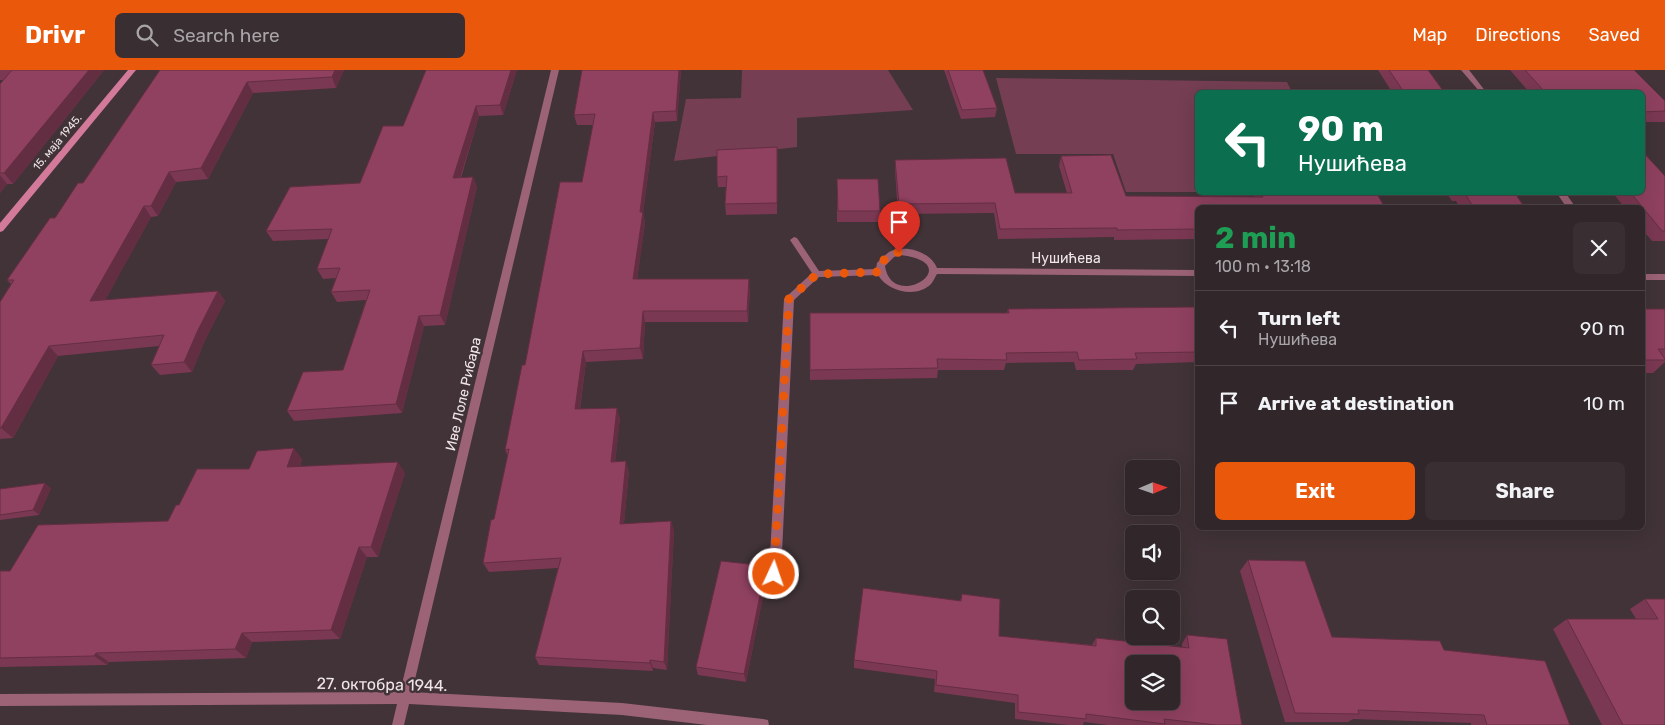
<!DOCTYPE html>
<meta charset="utf-8">
<style>
:root{--surface:#312629;--page:#392e31;--text:#f1f3f6;--muted:#a8a5a8;--line:#4c4346;--accent:#ea580c}
body{margin:0;font-family:Rubik,sans-serif;background:var(--page);color:var(--text);height:100vh;display:flex;flex-direction:column;font-size:19px;white-space:nowrap}
*{box-sizing:border-box;margin:0}
p{font-size:16px;color:var(--muted)}
.icon{flex:none;width:28px;height:28px;fill:none;stroke:currentColor;stroke-width:2;stroke-linecap:round;stroke-linejoin:round}
.map{position:relative;flex:1;overflow:hidden}
.sheet{position:absolute;left:1195px;top:135px;width:450px;height:325px;display:flex;flex-direction:column;background:var(--surface);border-radius:8px;box-shadow:0 5px 20px #0002,0 0 0 1px var(--line)}
.sheet>*{flex:none}
.hud{position:absolute;left:1195px;top:20px;width:450px;height:105px;border-radius:8px;box-shadow:0 5px 20px #0002,0 0 0 1px var(--line);background:#0b6e4f;color:#fff;overflow:hidden}
.needle{width:32px;rotate:88deg}
.fabs{position:absolute;left:1125px;top:390px;display:grid;gap:10px}
.fabs a{display:grid;place-items:center;width:55px;height:55px;border-radius:8px;background:var(--surface);box-shadow:0 5px 20px #0002,0 0 0 1px var(--line);font-size:25px}
.pin{position:absolute;display:grid;place-items:center;width:42px;height:42px;color:#fff;margin:-51px -21px;border-radius:50% 50% 50% 0;rotate:-45deg;box-shadow:0 0 5px #0007}
.pin .icon{rotate:45deg}
.me{position:absolute;width:55px;margin:-28px;rotate:3deg;stroke-linejoin:round;filter:drop-shadow(0 0 4px #0008)}
.turn{display:flex;align-items:center;gap:18px;height:105px;padding:0 20px;font-size:22px}
.turn .icon{width:65px;height:65px;stroke-width:2.5}
.turn b{display:block;font-size:35px;line-height:42px}
.round{display:grid;place-items:center;flex:none;width:52px;height:52px;border-radius:8px;background:var(--page)}
.overview{display:flex;align-items:center;justify-content:space-between;height:85px;padding:0 20px}
h1{font-size:30px;font-weight:700;line-height:38px;color:#1e9e55}
.cta{display:flex;gap:10px;margin-top:auto;padding:10px 20px}
.cta a{flex:1;height:58px;border-radius:8px;background:var(--accent);color:#fff;font-size:20px;font-weight:700;line-height:58px;text-align:center}
.cta a+a{background:var(--page);color:var(--text)}
ul{padding:0;list-style:none}
li{display:flex;align-items:center;gap:15px;height:75px;padding:0 20px;border-top:1px solid var(--line)}
li div{flex:1}
li b{display:block;font-size:19px}
li em{font-style:normal}
header{display:flex;align-items:center;gap:30px;box-sizing:border-box;height:70px;padding:0 25px;background:var(--accent);color:#fff}
header strong{font-size:24px}
nav{display:flex;gap:28px;margin-inline-start:auto;font-size:18px}
.search{width:350px;height:45px;background:var(--page);display:flex;align-items:center;gap:12px;box-sizing:border-box;padding:0 18px;border-radius:8px;color:var(--muted);font-size:19px}
.map>svg:first-child{display:block}
</style>
<header>
<strong>Drivr</strong>
<div class="search"><svg class="icon" aria-label="search" viewBox="0 0 24 24"><circle cx="10" cy="10" r="6"/><path d="M15 15l6 6"/></svg>Search here</div>
<nav><a>Map</a><a>Directions</a><a>Saved</a></nav>
</header>
<div class="map">
<svg width="1665" height="655" viewBox="0 0 1665 655">
<rect width="100%" height="100%" fill="#413337"/>
<g fill="#753e52">
<path d="M742 0H888L913 40 797 48V77L674 91 686 29 741 28Z"/>
<path d="M996 8 1287 12 1292 22H1198L1197 122H1126L1113 84H1016Z"/>
</g>
<g fill="none" stroke-linecap="round" stroke-linejoin="round">
<g fill="#9c6376" fill-rule="evenodd">
<path d="M551 0H559L412 622 622 633 763 649 768 650 769 655H707L622 645 409 634 404 655H392L397 634 0 636V624L400 622Z"/>
<path d="M1461 0H1469L1486 22H1480Z"/>
<path d="M1556 122H1565L1576 138H1567Z"/>
<path d="M794 167 797 168 819 201 876 199 877 193C881 189 885 185 889 182 905 174 930 181 937 198L1198 200V206L937 204C935 207 933 212 931 214 916 229 887 221 878 205L819 207 794 230 781 504 779 508 775 509 771 508 769 504 784 229 812 203 790 170ZM900 185C970 193 892 243 885 196L894 187Z"/>
<rect x="1642" y="204" width="23" height="6"/>
</g>
<path fill="#d37a9a" fill-rule="evenodd" d="M128 0H136L3 161 0 162V153Z"/>
</g>
<g fill="#7b3852">
<path d="M0 0H104L13 114H7L0 123V14L4 10H0Z"/>
<path d="M160 0H344L336 18 253 23 208 109 176 112 158 146 151 147 105 230 218 221 225 231 205 270 192 302 160 305 151 295 159 276 58 286 13 368 0 369V232L11 214 7 210 83 113Z"/>
<path d="M517 0 503 45 479 46 461 108 473 107 477 117 445 255 424 256 402 343 294 351 287 341 343 300 366 230 337 232 331 222 336 208 323 209 317 199 328 169 273 171 266 161 360 113 403 56Z"/>
<path d="M582 0H681L677 51 655 52 643 143 645 153 637 209 750 219 748 252H645L643 289 586 292 580 339 620 348 615 392 629 401 624 453 674 460 667 600 653 598V601L539 595 535 587 558 498 489 502 483 493 494 449 508 386 505 380 525 295 582 112 593 55H577L574 45Z"/>
<path d="M944 0H983L997 38 995 47 961 49Z"/>
<path d="M1378 0H1428L1444 22H1392Z"/>
<path d="M1510 0H1634L1665 31V52H1642V22H1529Z"/>
<path d="M777 77V144L726 145 725 134 726 117H718L717 107Z"/>
<path d="M1061 86 1126 126 1254 127 1252 122H1376L1198 138V169L1114 170V167L998 169 994 143 898 144 895 100V90L1015 123H1067L1059 96Z"/>
<path d="M1665 106V171H1652L1642 159V138H1625L1612 122H1642Z"/>
<path d="M837 109 880 141 879 152H837Z"/>
<path d="M1446 122H1514L1525 138H1460L1456 131H1452Z"/>
<path d="M1198 237V292L1136 294 1133 300H1076L1074 292 1006 293 1004 300H938L937 308 810 310V243H1007L1008 239Z"/>
<path d="M1642 239H1665V292L1653 303H1642Z"/>
<path d="M302 389 300 397 405 403 378 487H367L340 569 252 572 246 588 109 592 107 595 0 597V501H10L168 451 179 435 249 399Z"/>
<path d="M51 418 39 445 0 450V419Z"/>
<path d="M1248 490 1332 567 1444 580 1570 655H1471V653L1353 649 1348 652H1285L1240 501Z"/>
<path d="M766 496 767 506 746 612 698 605 696 597Z"/>
<path d="M962 524 999 566 1092 575 1096 568 1182 578V574L1187 565 1242 655H1108L1084 652 1083 655H1068L1015 649V633L934 622 935 609 854 598V590L960 531Z"/>
<path d="M1645 529H1665V655H1602L1553 559 1567 549H1636L1630 539Z"/>
</g>
<g fill="#642e42">
<path d="M89 0H104L13 114 4 103Z"/>
<path d="M335 0H344L336 18 332 7Z"/>
<path d="M511 0H517L503 45 500 35Z"/>
<path d="M679 0H681L677 51 676 41Z"/>
<path d="M247 12 253 23 208 109 201 98Z"/>
<path d="M476 36 479 46 457 118 453 108Z"/>
<path d="M653 42 655 52 643 143 645 153 636 219 633 209 640 142Z"/>
<path d="M777 77 778 88 777 144Z"/>
<path d="M169 102 176 112 158 146 151 136Z"/>
<path d="M0 105 7 114 0 123Z"/>
<path d="M473 107 477 117 445 255 440 245Z"/>
<path d="M144 136 151 147 99 242 90 231Z"/>
<path d="M749 209 750 219 748 252 747 241Z"/>
<path d="M218 221 225 231 205 270 192 302 184 292 198 260Z"/>
<path d="M643 241 645 252 643 289 640 278Z"/>
<path d="M419 246 424 256 402 343 396 334Z"/>
<path d="M49 276 58 286 13 368 1 358Z"/>
<path d="M583 281 586 292 578 350 575 339Z"/>
<path d="M617 338 620 348 614 402 611 392Z"/>
<path d="M294 378 302 389 296 408 287 397Z"/>
<path d="M626 391 629 401 623 463 620 454Z"/>
<path d="M398 392 405 403 378 487 371 477Z"/>
<path d="M45 413 51 418 39 445 33 440Z"/>
<path d="M671 451 674 460 667 600 664 592Z"/>
<path d="M359 477 367 487 340 569 331 560Z"/>
<path d="M766 496 767 506 746 612 744 604Z"/>
<path d="M242 563 252 572 246 588 235 579Z"/>
<path d="M96 583 109 592 107 595 94 586Z"/>
<path d="M650 590 653 598V601L650 593Z"/>
</g>
<g fill="#8f415f" stroke="#642e42" fill-rule="evenodd">
<path d="M12 0H89L4 103H0V14Z"/>
<path d="M160 0H335L332 7 247 12 201 98 169 102 151 136H144L90 231 218 221 198 260 184 292 151 295 164 265 49 276 1 358H0V232L14 210H7L50 148H55L78 113H83Z"/>
<path d="M426 0H511L500 35 476 36 453 108 473 107 440 245 419 246 396 334 287 341 303 302 343 300 370 220 331 222 340 198 317 199 332 159 266 161 290 117 360 113 383 56H403Z"/>
<path d="M582 0H679L676 41 653 42 640 142H643L633 209H749L747 241H643L640 278 583 281 575 339 617 338 611 392 626 391 620 454 671 451 664 592 650 590V593L535 587 561 488 483 493 491 450 494 449 509 379 505 380 522 295H525L560 112H582L595 44 574 45Z"/>
<path d="M948 0H983L997 38 962 40Z"/>
<path d="M1389 0H1428L1444 22H1404Z"/>
<path d="M1525 0H1634L1665 31V41L1642 42V22H1545Z"/>
<path d="M777 77V133L725 134 727 106 717 107V80Z"/>
<path d="M1642 81 1665 106V161H1662L1630 122H1642Z"/>
<path d="M1111 85 1126 126 1263 127 1260 122H1376L1385 138H1198V159L1117 160V158L1000 159 995 133 899 134 895 90 1006 88 1015 123H1072L1061 86Z"/>
<path d="M837 109H878L880 141H838Z"/>
<path d="M1464 122H1514L1525 138H1474Z"/>
<path d="M1198 237V282L1135 283 1137 289 1079 290 1077 282 1006 283 1007 290 937 289 938 298 810 300V243H1009L1008 239Z"/>
<path d="M1642 239H1665V279H1658L1665 289V290H1642Z"/>
<path d="M294 378 287 397 398 392 371 477H359L331 560 242 563 235 579 96 583 94 586 0 588V501H10L38 455 168 451 176 435H179L197 399H249L257 381Z"/>
<path d="M45 413 33 440 0 445V419Z"/>
<path d="M1248 490 1305 491 1332 567 1440 571 1444 580 1545 591 1570 655H1487L1484 645 1358 640 1359 644 1295 643Z"/>
<path d="M721 491 766 496 744 604 696 597Z"/>
<path d="M863 518 961 531 962 524 1000 529 999 566 1096 576V568L1189 578 1187 565 1227 569 1242 655H1216L1164 649 1165 654 1086 644V649L1018 642V625L936 615 937 601 854 590ZM1134 594H1171V631H1134Z"/>
<path d="M1645 529H1665V655H1623L1567 549H1658Z"/>
</g>
<g fill="none" stroke-linecap="round" stroke-linejoin="round">
<path stroke="#ea580c" stroke-width="9" stroke-dasharray="0 16.2" d="M774 504 789 229 817 204 880 202C880 190 888 185 899 182"/>
</g>
<g text-anchor="middle" stroke-width="5" stroke-linejoin="round" paint-order="stroke">
<g font-size="11" fill="#f0e6e9" stroke="#413337">
<text transform="translate(57 72) rotate(-50)" y="4">15. маја 1945.</text>
</g>
<g font-size="14" fill="#f0e6e9" stroke="#413337">
<text x="1066" y="193">Нушићева</text>
<text transform="translate(463 324) rotate(-77)" y="5">Иве Лоле Рибара</text>
</g>
<g font-size="16" fill="#f0e6e9" stroke="#413337">
<text transform="translate(382 614) rotate(1)" y="6">27. октобра 1944.</text>
</g>
</g>
</svg>
<div class="fabs">
<a><svg class="needle" viewBox="-14 -14 28 28"><path d="M0-13l5 13h-10z" fill="#e53935"/><path d="M0 13l5-13h-10z" fill="#a8a5a8"/></svg></a>
<a><svg class="icon" aria-label="sound" viewBox="0 0 24 24"><path d="M4 9h4l5-4v14l-5-4H4zM17 9q2 3 0 6"/></svg></a>
<a><svg class="icon" aria-label="search" viewBox="0 0 24 24"><circle cx="10" cy="10" r="6"/><path d="M15 15l6 6"/></svg></a>
<a><svg class="icon" aria-label="layers" viewBox="0 0 24 24"><path d="M12 4l9 5-9 5-9-5zM3 14l9 5 9-5"/></svg></a>
</div>
<div class="pin" style="left:899px;top:182px;background:#d93025"><svg class="icon" aria-label="arrive" viewBox="0 0 24 24"><path d="M6 21V4h12l-3 4 3 4H6"/></svg></div>
<svg class="me" style="left:774px;top:504px" viewBox="-20 -20 40 40"><circle r="17" fill="#ea580c" stroke="#fff" stroke-width="3"/><path d="M0-11L8 9 0 5-8 9z" fill="#fff"/></svg>
<div class="hud">
<div class="turn"><svg class="icon" aria-label="left" viewBox="0 0 24 24"><path d="M17 20v-9H6M10 6l-5 5 5 5"/></svg><div><b>90 m</b>Нушићева</div></div>
</div>
<section class="sheet">
<div class="overview"><div><h1>2 min</h1><p>100 m · 13:18</p></div><a class="round"><svg class="icon" aria-label="close" viewBox="0 0 24 24"><path d="M6 6l12 12M18 6L6 18"/></svg></a></div>
<ul>
<li><svg class="icon" aria-label="left" viewBox="0 0 24 24"><path d="M17 20v-9H6M10 6l-5 5 5 5"/></svg><div><b>Turn left</b><p>Нушићева</p></div><em>90 m</em></li>
<li><svg class="icon" aria-label="arrive" viewBox="0 0 24 24"><path d="M6 21V4h12l-3 4 3 4H6"/></svg><div><b>Arrive at destination</b></div><em>10 m</em></li>
</ul>
<div class="cta"><a>Exit</a><a>Share</a></div>
</section>
</div>
